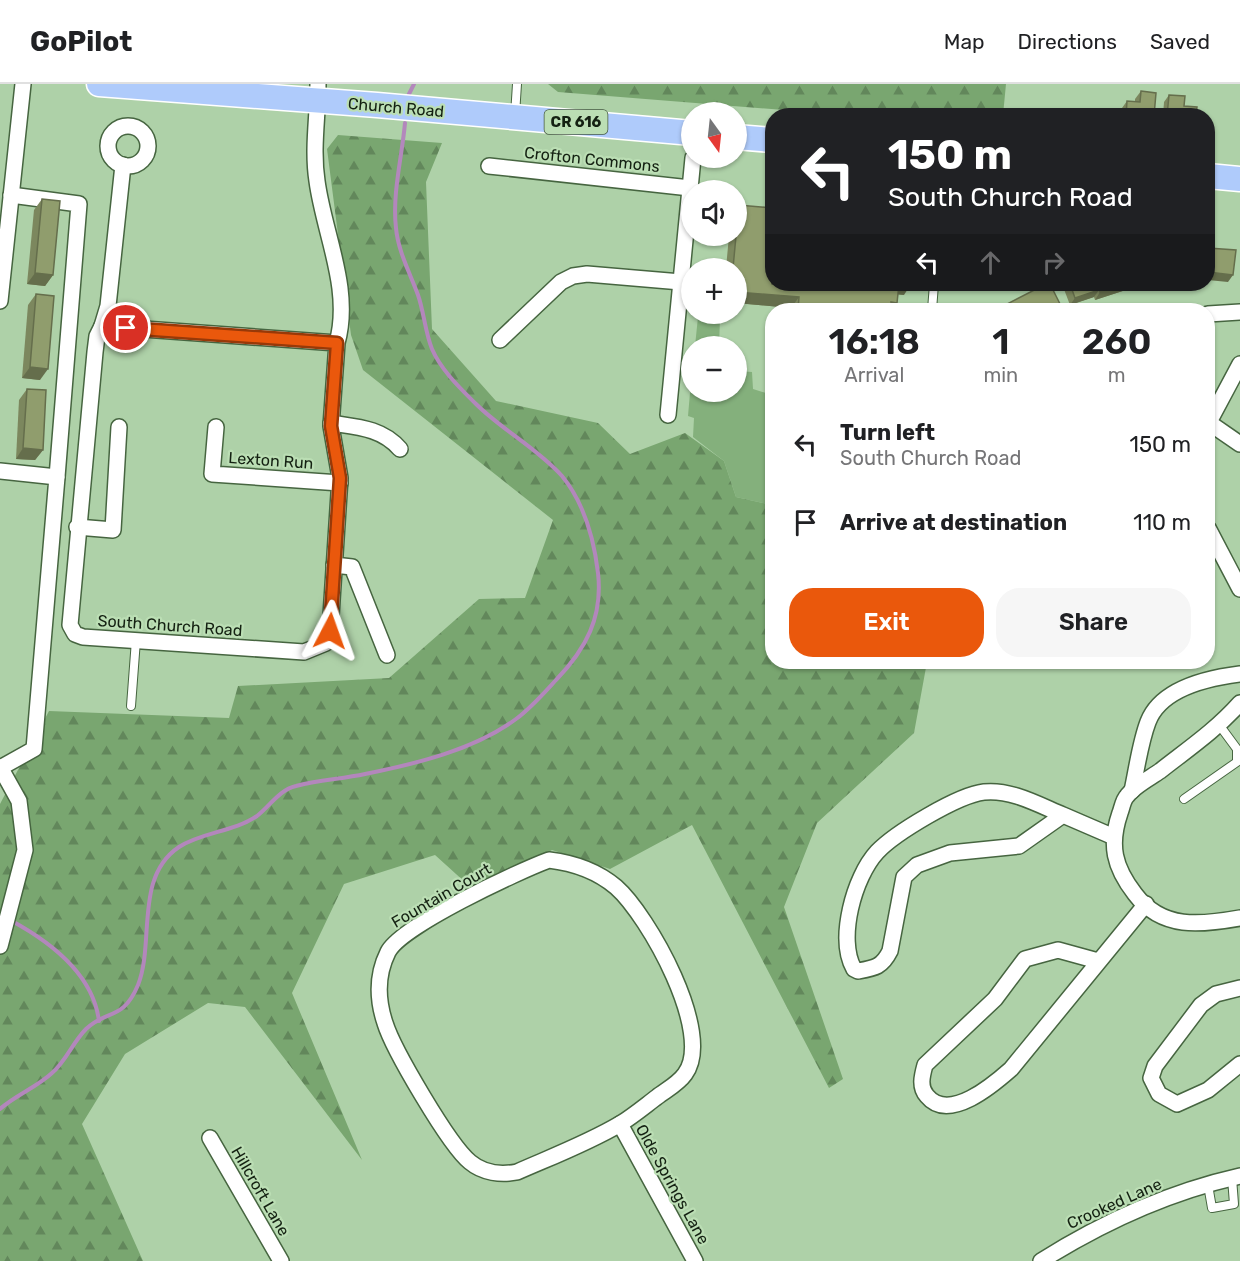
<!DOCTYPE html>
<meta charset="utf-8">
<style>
:root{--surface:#fff;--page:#f6f6f6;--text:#202124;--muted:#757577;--line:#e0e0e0;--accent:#ea580c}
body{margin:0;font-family:Rubik,sans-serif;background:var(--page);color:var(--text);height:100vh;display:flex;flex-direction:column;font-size:22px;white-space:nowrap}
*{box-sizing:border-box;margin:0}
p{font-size:20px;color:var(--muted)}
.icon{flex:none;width:33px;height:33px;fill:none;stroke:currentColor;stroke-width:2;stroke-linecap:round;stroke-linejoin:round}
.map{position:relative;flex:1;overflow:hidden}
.drawer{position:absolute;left:765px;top:219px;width:450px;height:366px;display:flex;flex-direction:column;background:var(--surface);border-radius:24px;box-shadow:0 2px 4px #0004}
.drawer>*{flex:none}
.guide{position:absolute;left:765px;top:24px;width:450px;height:183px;border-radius:24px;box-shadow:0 2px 4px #0004;background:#202124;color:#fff;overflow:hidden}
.needle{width:39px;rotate:165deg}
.tools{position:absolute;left:681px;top:18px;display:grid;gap:12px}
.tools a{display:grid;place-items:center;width:66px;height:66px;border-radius:50%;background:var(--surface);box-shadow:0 2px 4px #0004;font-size:30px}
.pin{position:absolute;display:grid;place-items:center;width:51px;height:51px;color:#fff;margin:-26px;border:3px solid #fff;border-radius:50%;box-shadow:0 2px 6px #0007}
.me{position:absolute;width:66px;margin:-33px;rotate:4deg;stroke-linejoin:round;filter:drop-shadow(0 0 4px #0008)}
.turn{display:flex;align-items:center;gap:21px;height:126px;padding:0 24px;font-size:27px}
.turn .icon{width:78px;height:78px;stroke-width:2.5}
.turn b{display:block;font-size:42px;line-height:51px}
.lanes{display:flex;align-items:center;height:57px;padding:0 24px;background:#0003;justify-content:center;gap:30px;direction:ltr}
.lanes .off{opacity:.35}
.eta{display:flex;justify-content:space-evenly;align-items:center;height:102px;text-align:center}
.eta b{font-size:36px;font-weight:600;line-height:42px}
.button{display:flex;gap:12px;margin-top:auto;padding:12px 24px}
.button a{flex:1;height:69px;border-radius:24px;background:var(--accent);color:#fff;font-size:24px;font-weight:600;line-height:69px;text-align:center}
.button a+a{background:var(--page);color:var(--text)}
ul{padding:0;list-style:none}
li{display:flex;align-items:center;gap:18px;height:78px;padding:0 24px}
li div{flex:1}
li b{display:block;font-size:22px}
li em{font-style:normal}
header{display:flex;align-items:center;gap:36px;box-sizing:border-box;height:84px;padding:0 30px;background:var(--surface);border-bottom:2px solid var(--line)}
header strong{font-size:28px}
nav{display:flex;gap:33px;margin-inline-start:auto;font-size:21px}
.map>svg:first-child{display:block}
</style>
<header>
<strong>GoPilot</strong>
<nav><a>Map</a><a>Directions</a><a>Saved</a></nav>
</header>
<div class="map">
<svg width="1240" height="1177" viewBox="0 0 1240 1177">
<defs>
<pattern id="forest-firs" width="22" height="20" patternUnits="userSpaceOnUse" patternTransform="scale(1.5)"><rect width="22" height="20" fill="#79a670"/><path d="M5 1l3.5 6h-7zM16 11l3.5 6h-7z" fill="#62875b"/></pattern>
</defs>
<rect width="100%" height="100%" fill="#aed1a8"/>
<g fill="#84b07c">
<path d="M698 233 720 235 719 262H695Z"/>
<path d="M737 287 752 288 753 305 772 311V421L736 413 724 377 693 353 694 334 688 332 691 297 692 308H736Z"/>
</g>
<g fill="url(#forest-firs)">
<path d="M548 0H1006L1003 31H846L558 8Z"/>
<path d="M338 51 442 59 426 98 432 245 496 317 598 339 630 370 685 349 724 377 736 413 772 421V578H927L914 649 817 739 784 823 843 995 829 1004 692 741 610 785 552 766 477 809 435 771 344 800 292 909 362 1076 245 923 208 919 125 970 82 1040 143 1177H0V720L49 627 229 634 238 602 389 594 479 515 525 514 553 436 363 286 351 251 327 65Z"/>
</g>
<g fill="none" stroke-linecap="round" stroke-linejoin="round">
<g stroke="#b387bc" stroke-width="4">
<path d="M409 10 414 0"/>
<path d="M10 836C49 857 93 889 99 937"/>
<path d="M0 1025C16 1011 37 1003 52 989 66 977 73 958 86 945 107 925 123 937 138 901 155 858 134 793 179 763 202 748 234 748 257 732 270 722 279 706 296 702 318 696 342 695 365 690 415 680 474 666 516 635 531 624 544 609 556 596 586 565 603 533 598 489 594 455 585 420 562 392 537 364 502 346 476 320 460 304 441 286 432 265 425 248 424 228 418 211 410 189 398 167 396 144 392 110 402 73 405 39"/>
</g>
<defs>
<g id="lane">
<path d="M515 31 517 0"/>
<path d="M932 226 934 200"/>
<path d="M131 622 136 556"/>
<path d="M1184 715 1237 678V665L1220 642"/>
<path d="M1208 1101 1212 1124 1234 1120 1232 1094"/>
</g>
<g id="street">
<path d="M318 0C318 32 312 64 317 97 324 150 352 205 337 259L102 242 97 252 95 268 70 541 75 550 83 553 304 568 326 559 330 547 340 394 331 342 337 259"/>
<circle cx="128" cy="62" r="20"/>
<path d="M489 82 690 104"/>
<path d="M11 111 79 120 57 393"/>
<path d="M0 217 23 0"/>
<path d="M1208 230 1240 228"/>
<path d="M102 242 108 222 123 81"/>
<path d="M500 256 561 198 573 192 587 190 681 198"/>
<path d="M668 331 693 74"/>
<path d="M1208 338 1240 360"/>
<path d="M331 339C357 343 382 344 400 365"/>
<path d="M1208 340 1240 280"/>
<path d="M216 343 212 390 340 399"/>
<path d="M0 387 57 393 34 665 0 684"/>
<path d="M77 443 113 446 119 343"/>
<path d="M1208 444 1240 505"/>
<path d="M334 481 352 483 387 571"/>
<path d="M1240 619C1216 646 1188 665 1160 687 1150 694 1134 702 1127 712 1123 716 1122 724 1120 729 1109 761 1114 783 1135 810 1162 846 1201 841 1240 834"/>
<path d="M0 683 19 717 25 766 0 862"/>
<path d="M1132 707C1137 684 1140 659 1148 638 1161 604 1208 594 1240 590"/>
<path d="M1063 731C1039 721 1011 705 984 708 958 711 895 749 877 768 854 793 837 855 854 885L858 887C875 884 882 883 890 867L904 793 917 781 950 769 1019 762 1063 731 1114 753"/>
<path d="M549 776C574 779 597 787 616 803 648 831 715 950 685 990 678 1000 666 1006 657 1013 645 1022 633 1032 620 1040 588 1059 551 1073 517 1088 501 1091 483 1089 470 1078 449 1061 393 965 385 939 377 915 377 890 388 868 401 842 519 787 549 776Z"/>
<path d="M1098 877 1058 866 1025 875 995 915 925 981C922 992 919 1003 927 1012 949 1039 994 1000 1011 985L1146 820"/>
<path d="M1240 904 1216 910 1201 921 1155 982 1151 994 1159 1010 1177 1020 1208 1006 1240 980"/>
<path d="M620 1040 695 1177"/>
<path d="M210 1054 281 1177"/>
<path d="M1041 1177C1103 1138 1169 1108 1240 1092"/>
</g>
<g id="primary">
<path d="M99 0 377 21 692 49"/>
<path d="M736 53 772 56"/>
<path d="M1208 92 1240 95"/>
</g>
</defs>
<use href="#lane" stroke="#466540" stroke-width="10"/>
<use href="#street" stroke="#466540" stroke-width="18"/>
<use href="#primary" stroke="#fff" stroke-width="27"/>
<use href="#lane" stroke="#fff" stroke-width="8"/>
<use href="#street" stroke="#fff" stroke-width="15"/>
<use href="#primary" stroke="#afcbfb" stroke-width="24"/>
</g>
<g fill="#7c875e">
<path d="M1141 7 1154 32H1121L1122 24 1127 17H1135V15Z"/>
<path d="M1169 11 1184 22 1196 32H1163L1164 18Z"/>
<path d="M42 115 53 191 45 202 27 200 34 126Z"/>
<path d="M738 121 904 211 898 210 892 226H791V224L736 219V184H726L729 152H736V123Z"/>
<path d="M1062 200H1142L1141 201 1095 216 1094 213 1070 221Z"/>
<path d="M36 210 40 296 22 294 28 221Z"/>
<path d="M1007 220H1060L1056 226H1003Z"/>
<path d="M27 305 43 366 35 376 16 375 19 316Z"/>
</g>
<g fill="#656e4c">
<path d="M1208 188 1233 191 1228 198 1208 196Z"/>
<path d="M35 189 53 191 45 202 27 200Z"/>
<path d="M899 200H911L904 211 892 210Z"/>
<path d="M1129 200H1142L1141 201 1095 216 1100 208Z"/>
<path d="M1099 206 1094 213 1070 221 1075 214Z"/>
<path d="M736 208 799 213 791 224 736 219Z"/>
<path d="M891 218 897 219 892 226H886Z"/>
<path d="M1060 220 1056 226H1049Z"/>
<path d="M30 283 48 285 40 296 22 294Z"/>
<path d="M23 364 43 366 35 376 16 375Z"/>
</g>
<g fill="#909d6d" stroke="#656e4c" stroke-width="1.5">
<path d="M1141 7 1156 9 1154 32H1126L1127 17 1140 18Z"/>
<path d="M1169 11 1185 12 1184 22 1197 23 1196 32H1167Z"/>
<path d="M42 115 60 117 53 191 35 189Z"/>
<path d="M738 121 772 124V200H899L897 219 891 218V226H798L799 213 736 208V184H733L736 152Z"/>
<path d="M1208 164 1236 166 1233 191 1208 188Z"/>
<path d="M1046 200H1050L1060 220 1049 226H1005L1009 224 1007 220Z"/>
<path d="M1070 200H1129L1100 208 1099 206 1075 214Z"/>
<path d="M36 210 54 212 48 285 30 283Z"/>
<path d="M27 305 46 306 43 366 23 364Z"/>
</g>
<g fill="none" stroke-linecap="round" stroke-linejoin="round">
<defs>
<path id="route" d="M126 244 337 259 331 342 340 394 330 547"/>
</defs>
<use href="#route" stroke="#983908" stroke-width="15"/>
<use href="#route" stroke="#ea580c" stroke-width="10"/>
</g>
<g text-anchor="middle" stroke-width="4.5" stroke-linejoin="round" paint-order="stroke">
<rect fill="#bbdeb4" stroke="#465a43" stroke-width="1.5" x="544.5" y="26" width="63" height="24" rx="4.5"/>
<g font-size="15" font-weight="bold" fill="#142112">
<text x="576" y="43">CR 616</text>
</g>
<g font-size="16" fill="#142112" stroke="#bbdeb4">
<text transform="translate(396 23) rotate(5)" y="6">Church Road</text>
<text transform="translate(592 75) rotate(6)" y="6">Crofton Commons</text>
<text transform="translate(271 376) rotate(4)" y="6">Lexton Run</text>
<text transform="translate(170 541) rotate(4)" y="6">South Church Road</text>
<text transform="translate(441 811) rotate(-30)" y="6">Fountain Court</text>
<text transform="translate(673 1100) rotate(61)" y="6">Olde Springs Lane</text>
<text transform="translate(261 1107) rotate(60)" y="6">Hillcroft Lane</text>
<text transform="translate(1114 1119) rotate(-24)" y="6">Crooked Lane</text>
</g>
</g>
</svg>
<div class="tools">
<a><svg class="needle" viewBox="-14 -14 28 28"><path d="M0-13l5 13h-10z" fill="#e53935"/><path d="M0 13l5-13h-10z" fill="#757577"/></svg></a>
<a><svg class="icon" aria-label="sound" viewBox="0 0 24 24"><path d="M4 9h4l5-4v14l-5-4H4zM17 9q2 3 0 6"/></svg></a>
<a>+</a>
<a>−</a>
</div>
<div class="pin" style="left:126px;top:244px;background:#d93025"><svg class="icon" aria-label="arrive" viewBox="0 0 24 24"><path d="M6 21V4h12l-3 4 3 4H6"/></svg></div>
<svg class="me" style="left:330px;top:547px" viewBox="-20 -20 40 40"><path d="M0-17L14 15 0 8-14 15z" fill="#ea580c" stroke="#fff" stroke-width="4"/></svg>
<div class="guide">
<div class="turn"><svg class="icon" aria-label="left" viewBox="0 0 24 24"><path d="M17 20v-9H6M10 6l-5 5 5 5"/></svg><div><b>150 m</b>South Church Road</div></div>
<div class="lanes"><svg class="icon" aria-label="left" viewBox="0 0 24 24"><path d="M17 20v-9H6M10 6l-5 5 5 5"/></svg><svg class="icon off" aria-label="ahead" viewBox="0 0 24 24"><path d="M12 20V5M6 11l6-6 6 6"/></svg><svg class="icon off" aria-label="right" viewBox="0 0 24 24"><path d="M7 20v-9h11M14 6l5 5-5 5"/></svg></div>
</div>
<section class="drawer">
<div class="eta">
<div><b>16:18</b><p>Arrival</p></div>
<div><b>1</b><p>min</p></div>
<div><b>260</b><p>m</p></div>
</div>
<ul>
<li><svg class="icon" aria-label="left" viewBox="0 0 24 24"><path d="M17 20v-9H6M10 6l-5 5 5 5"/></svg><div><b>Turn left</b><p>South Church Road</p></div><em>150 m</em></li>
<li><svg class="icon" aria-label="arrive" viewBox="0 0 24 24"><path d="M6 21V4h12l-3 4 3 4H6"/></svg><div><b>Arrive at destination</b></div><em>110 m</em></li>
</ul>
<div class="button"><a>Exit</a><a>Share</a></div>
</section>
</div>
